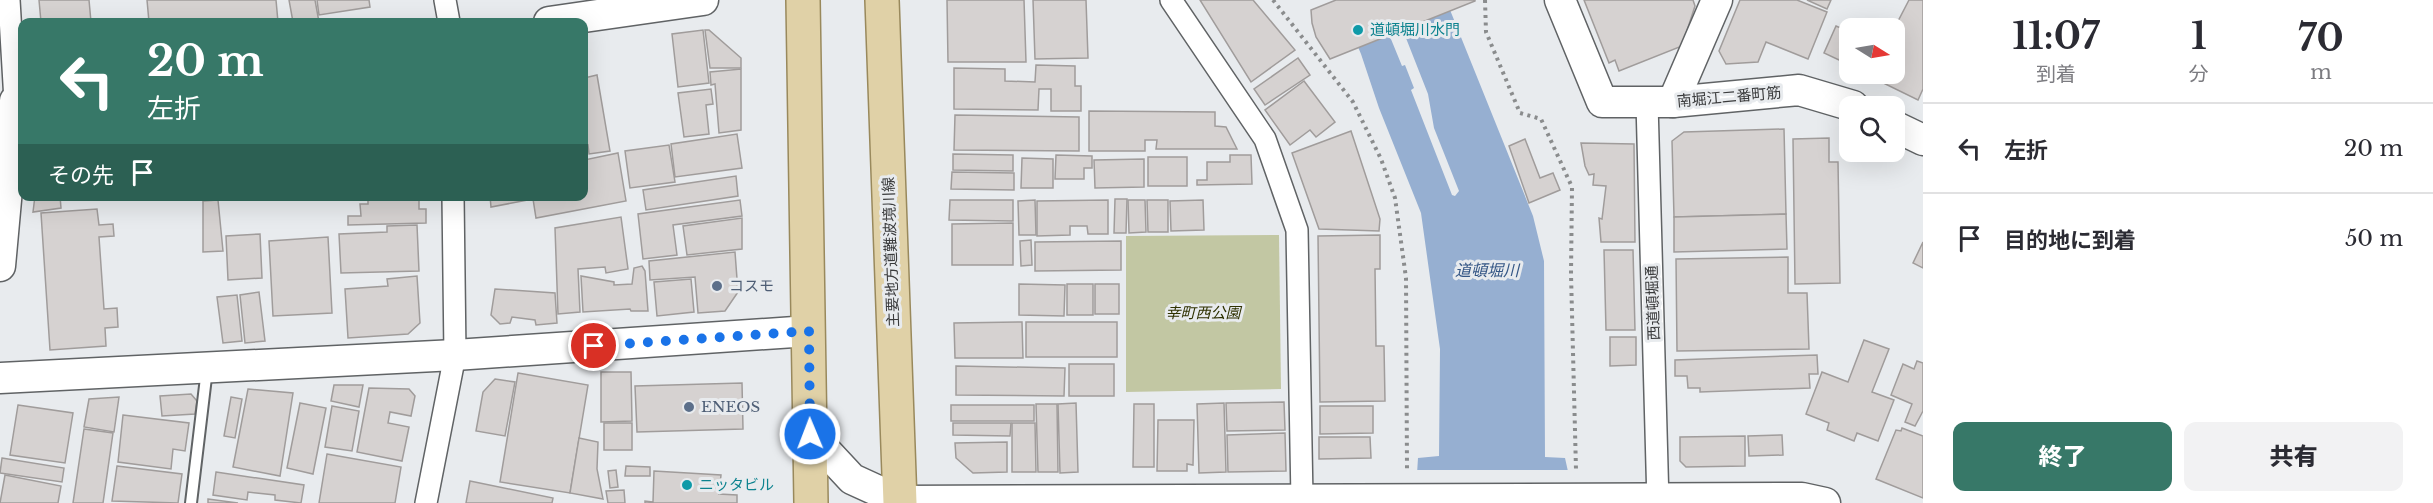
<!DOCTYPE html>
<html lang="ja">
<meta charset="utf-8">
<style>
:root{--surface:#fff;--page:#f2f2f3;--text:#2b2b33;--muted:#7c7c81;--line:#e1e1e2;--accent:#377868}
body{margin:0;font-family:"Libre Baskerville","Noto Sans JP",serif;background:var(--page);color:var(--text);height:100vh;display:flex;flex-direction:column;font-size:22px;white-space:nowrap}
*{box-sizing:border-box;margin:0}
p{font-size:20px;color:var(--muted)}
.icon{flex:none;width:33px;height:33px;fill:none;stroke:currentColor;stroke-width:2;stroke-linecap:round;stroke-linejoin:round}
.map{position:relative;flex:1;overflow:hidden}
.side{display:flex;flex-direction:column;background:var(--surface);width:510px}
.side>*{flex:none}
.banner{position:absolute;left:18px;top:18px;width:570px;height:183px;border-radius:12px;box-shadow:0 6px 24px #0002;background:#377868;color:#fff;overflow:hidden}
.needle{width:39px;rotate:101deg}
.controls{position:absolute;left:1839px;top:18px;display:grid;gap:12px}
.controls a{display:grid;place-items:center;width:66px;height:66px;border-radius:12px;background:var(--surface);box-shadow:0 6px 24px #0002;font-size:30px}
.pin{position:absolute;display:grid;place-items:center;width:51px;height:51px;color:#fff;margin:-26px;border:3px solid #fff;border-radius:50%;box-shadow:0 2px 6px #0007}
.me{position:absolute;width:66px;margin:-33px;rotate:359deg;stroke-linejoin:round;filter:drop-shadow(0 0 4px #0008)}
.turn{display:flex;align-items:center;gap:21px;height:126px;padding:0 30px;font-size:27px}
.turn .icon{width:78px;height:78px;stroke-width:2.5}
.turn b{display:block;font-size:42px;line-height:51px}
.then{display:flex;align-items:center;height:57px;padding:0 30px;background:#0003;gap:12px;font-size:22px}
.eta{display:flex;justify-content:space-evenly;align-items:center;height:102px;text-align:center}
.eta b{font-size:36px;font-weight:800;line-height:42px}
.button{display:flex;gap:12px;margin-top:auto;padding:12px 30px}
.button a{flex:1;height:69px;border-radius:12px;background:var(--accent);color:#fff;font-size:24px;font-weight:800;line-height:69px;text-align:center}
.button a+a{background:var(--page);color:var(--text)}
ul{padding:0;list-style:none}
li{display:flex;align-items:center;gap:18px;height:90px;padding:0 30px;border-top:2px solid var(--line)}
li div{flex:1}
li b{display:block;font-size:22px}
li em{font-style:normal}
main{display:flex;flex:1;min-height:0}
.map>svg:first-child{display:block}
</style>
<main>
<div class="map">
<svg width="1923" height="503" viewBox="0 0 1923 503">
<rect width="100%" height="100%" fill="#e8ebee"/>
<path fill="#c2c7a3" d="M1279 235 1281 389 1126 392V236Z"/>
<path fill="#96afd1" d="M1338 0H1375L1402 66 1405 65 1414 88 1411 90 1452 195 1455 196 1459 191 1434 128 1428 94 1391 0H1446L1533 216 1544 261 1545 457 1565 458 1569 476 1417 474 1418 458 1439 456 1440 349 1421 213 1379 108 1361 54Z"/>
<path fill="#e8ebee" d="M1415 470H1571L1585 503 1391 501Z"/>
<g fill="#d6d2d1" stroke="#a09c9b" stroke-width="1.5">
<path d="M39 0H89L91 22H41Z"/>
<path d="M147 0H276L278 22H149Z"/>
<path d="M289 0H315L319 22H293Z"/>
<path d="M317 0H369L370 7 319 15Z"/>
<path d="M947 0H1024L1026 62H948Z"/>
<path d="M1033 0H1086L1088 58 1035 59Z"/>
<path d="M1200 0H1253L1295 50 1251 82Z"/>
<path d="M1336 0H1475V1L1330 59 1316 37 1312 23 1311 10Z"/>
<path d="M1584 0H1693L1695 6 1682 46 1619 71 1615 60 1609 63Z"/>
<path d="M1740 0H1797L1827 12 1808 59 1766 42 1758 62 1726 64 1719 51Z"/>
<path d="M1807 0H1831L1827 9Z"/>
<path d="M1909 0H1923V89L1918 100 1871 77 1873 74H1894V29Z"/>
<path d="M1836 26 1850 32V37L1839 60 1824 53Z"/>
<path d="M703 30 709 83 678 87 672 34Z"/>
<path d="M705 30H709L741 58V68H710Z"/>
<path d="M1298 58 1310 75 1265 105 1254 89Z"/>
<path d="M1036 65 1075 66V86H1081V111H1051V89H1039L1038 110 954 109V68L1005 69V81L1035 82Z"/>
<path d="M741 69V130L719 133 715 84 711 85 710 72Z"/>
<path d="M597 75 610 151 589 154 588 145 584 146V78Z"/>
<path d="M1304 81 1335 122 1316 137 1310 130 1290 145 1265 110Z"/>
<path d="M711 89 713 104 706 105 709 134 684 137 678 93Z"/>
<path d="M1089 111 1215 112V126L1226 127 1237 149H1156L1157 140H1145V151H1089Z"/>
<path d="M955 115 1079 117V151L954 150Z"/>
<path d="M1784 129 1786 214 1674 217 1672 141 1684 132Z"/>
<path d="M1351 131 1380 219 1379 231 1319 229 1292 153Z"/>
<path d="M737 134 742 168 675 177 671 144Z"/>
<path d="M1829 138V162H1838L1840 283 1795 284 1793 139Z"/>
<path d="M1525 139 1540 178 1553 173 1560 190 1529 203 1509 146Z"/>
<path d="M1581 143 1634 144 1635 242H1601L1599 218 1602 219 1606 186 1593 185 1594 174 1589 175 1585 166Z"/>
<path d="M669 145 675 182 630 188 625 151Z"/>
<path d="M618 153 626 201 536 218 533 199 491 207 490 196H584V160Z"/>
<path d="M953 154 1013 155V171L953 170Z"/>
<path d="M1056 155 1092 156V168H1084V179H1055Z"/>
<path d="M1230 155H1251L1252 184 1197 185V180H1207V162H1230Z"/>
<rect x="1148" y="157" width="39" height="29"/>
<path d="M1022 158 1053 159V188H1021Z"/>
<path d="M1144 159V187L1095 188 1094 160Z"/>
<path d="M952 172 1014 173V190L951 189Z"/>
<path d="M736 176 738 196 646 210 643 190Z"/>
<path d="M35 196H60L61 208 33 212Z"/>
<path d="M368 196H419V209H426V223L348 225V216H361L360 204H368Z"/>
<path d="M1115 199H1127L1126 233H1114Z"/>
<path d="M218 200 223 251 203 252V201Z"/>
<path d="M740 200 742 216 673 225 677 255 643 259 638 214Z"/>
<path d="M950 200H1013V221L949 220Z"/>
<path d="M1035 200 1036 235H1019L1018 201Z"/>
<path d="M1108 200V234H1088L1087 226H1070V235L1037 236V201Z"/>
<path d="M1128 200H1145L1146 232 1129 233Z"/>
<path d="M1147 200H1168V232H1148Z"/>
<path d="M1203 200 1204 230 1171 231 1170 201Z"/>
<path d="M97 209 99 225 113 224 114 236 99 237 104 309 117 308 118 327 105 328 106 346 50 350 41 213Z"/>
<path d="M1786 214 1787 249 1674 252V217Z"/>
<path d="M621 217 628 269 606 273 605 267 578 269 580 312 558 314 555 228Z"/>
<path d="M742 218V249L687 255 683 226Z"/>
<path d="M1013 223V265H952V224Z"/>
<path d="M417 225 419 271 341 273 339 234 387 232V226Z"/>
<path d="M260 234 262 278 228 280 226 236Z"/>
<path d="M1380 235V269H1375L1376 346H1384L1385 401 1320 402 1318 236Z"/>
<path d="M328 237 332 313 273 316 269 241Z"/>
<path d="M1031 240 1032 265 1021 266 1020 241Z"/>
<path d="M1121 241V270L1035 271V242Z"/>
<path d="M1923 242V268L1913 263Z"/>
<path d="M1604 250H1633L1635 330H1606Z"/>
<path d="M735 252 738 292 725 311 698 313 695 277 650 280 649 261Z"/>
<path d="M1788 257V293H1807L1809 349 1677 351 1676 259Z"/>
<path d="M642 266 645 271 648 311H631L630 309 583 312 581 276 614 282V285L632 284 634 268Z"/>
<path d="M417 276 420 323 408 334 348 338 345 289 388 286 387 279Z"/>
<path d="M691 279 694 312 657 316 654 282Z"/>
<path d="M1019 284 1065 285 1064 316 1019 315Z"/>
<rect x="1067" y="284" width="26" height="31"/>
<rect x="1095" y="284" width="24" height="30"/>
<path d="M495 289 555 293 557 323 536 325 535 320 512 317 510 323 500 324 491 315Z"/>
<path d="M259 292 265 341 245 343 240 295Z"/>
<path d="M237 295 242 341 223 343 217 297Z"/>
<path d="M1022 322 1023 358H955L954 323Z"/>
<rect x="1026" y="322" width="91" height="35"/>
<path d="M1610 337H1636V365L1610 366Z"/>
<path d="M1864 340 1889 349 1872 392 1894 400 1878 441 1857 433 1854 441 1827 430 1829 423 1806 414 1822 372 1848 382Z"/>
<path d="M1817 355 1818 374H1809L1810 388 1700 392V388H1688L1687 376H1675V360Z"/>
<path d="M1917 361 1923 363V411L1915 426 1905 422 1912 404 1891 395 1903 364 1914 369Z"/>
<rect x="1069" y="364" width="45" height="32"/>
<path d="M956 366 1065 368 1064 396 956 395Z"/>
<path d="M601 372H631L632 421 601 422Z"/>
<path d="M518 373 588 385 570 493 500 482Z"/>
<path d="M495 379 515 382 505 436 476 431 483 392Z"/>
<path d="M742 383 743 429 637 432 635 386Z"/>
<path d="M334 385H363L359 407 331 401Z"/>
<path d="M369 388 409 389 415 396 411 416 390 412 388 423 409 427 402 461 357 452Z"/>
<path d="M248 389 293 393 280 476 233 467Z"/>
<path d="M191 394 197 401 195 414 162 416 160 396Z"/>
<path d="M119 397 114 432 84 427 89 399Z"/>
<path d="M231 397 242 399 235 438 224 436Z"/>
<path d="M1284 402 1285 430 1227 431 1226 403Z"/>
<path d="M300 403 326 408 313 474 287 468Z"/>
<path d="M1076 403 1078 472 1060 473 1058 404Z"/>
<path d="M1224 403 1226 472 1199 473 1197 404Z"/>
<path d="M1036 404H1057L1058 472H1038Z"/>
<path d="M1134 404H1154V467H1133Z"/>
<path d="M18 405 73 413 65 463 10 455Z"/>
<rect x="951" y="405" width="83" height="16"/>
<path d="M332 406 359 411 352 451 325 447Z"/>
<path d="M1320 406H1373V433L1320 434Z"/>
<path d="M123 415 189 423 185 451 173 449 171 469 118 462Z"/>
<path d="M1158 420H1194L1193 465 1187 464V471H1157Z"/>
<rect x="604" y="423" width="28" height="27"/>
<path d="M953 423H1011L1010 436 953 435Z"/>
<path d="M1012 423H1035L1036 472H1012Z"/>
<path d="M1902 428 1923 436V498L1876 479 1896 430 1901 431Z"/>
<path d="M84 429 113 433 103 503H73Z"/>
<path d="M1285 433 1286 471 1228 472 1227 435Z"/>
<path d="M1782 435 1783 455 1749 456 1748 436Z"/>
<path d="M1745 436V466L1686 467 1680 461V437Z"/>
<path d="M1319 437H1370L1371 458 1319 459Z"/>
<path d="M579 438 598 442 597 469 603 499 570 493Z"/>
<path d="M1007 442V472L973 473 956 458 955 443Z"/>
<path d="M327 454 401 467 395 503H319Z"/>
<path d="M2 458 64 468 62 482 0 473Z"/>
<path d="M117 466 182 474 178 503 112 501Z"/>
<path d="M626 466 650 467V476H625Z"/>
<path d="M616 470 618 487 610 488 608 471Z"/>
<path d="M654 471 721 475 719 494 737 495V503H645V501L653 502Z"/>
<path d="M216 472 304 485 301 503 275 500V495L248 492 247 500 213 495Z"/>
<path d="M5 475 61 486 58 503H0Z"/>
<path d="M470 481 553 498 552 503H466Z"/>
<path d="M624 490 625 503H608L606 491Z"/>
<path d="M208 499 238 503H208Z"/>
</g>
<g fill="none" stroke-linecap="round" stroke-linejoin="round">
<defs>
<path id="lane" d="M191 503 207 369"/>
<g id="street">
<path d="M9 0 15 101"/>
<path d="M445 0 449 22"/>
<path d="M1171 0 1265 139 1297 230 1302 499"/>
<path d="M1647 103 1658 503"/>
<path d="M426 503 455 355 453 196"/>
</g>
<g id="secondary">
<path d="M1560 0 1602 102H1673L1799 90 1853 106"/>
<path d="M549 22 703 0"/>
<path d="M1673 102 1717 0"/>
<path d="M1894 126 1923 140"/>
<path d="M0 266 15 101"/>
<path d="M0 378 455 355 809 331"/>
<path d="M810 434 852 479 900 501 1802 498 1825 503"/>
</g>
<g id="primary">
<path d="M803 0 811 503"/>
<path d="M882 0 900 503"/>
</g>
</defs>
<use href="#lane" stroke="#606365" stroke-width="14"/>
<use href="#street" stroke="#606365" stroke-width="24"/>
<use href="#secondary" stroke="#606365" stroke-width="33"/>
<use href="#primary" stroke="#99895c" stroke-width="36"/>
<g stroke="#8a8c8d" stroke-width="4" stroke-dasharray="3 4.5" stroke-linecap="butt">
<path d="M1273 0 1353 102 1381 159 1395 198 1406 278 1407 470"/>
<path d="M1485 0 1486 32 1520 113 1541 119 1572 187 1571 274 1576 470"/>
</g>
<use href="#lane" stroke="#fff" stroke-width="10"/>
<use href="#street" stroke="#fff" stroke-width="21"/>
<use href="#secondary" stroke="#fff" stroke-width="30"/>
<use href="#primary" stroke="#e0d1a7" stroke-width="33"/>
</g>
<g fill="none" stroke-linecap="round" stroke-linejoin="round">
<path stroke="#1a73e8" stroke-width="10" stroke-dasharray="0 18" d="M594 346 809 331 810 434"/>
</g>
<g fill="#0f9aa8" stroke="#e8ebee" stroke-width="2">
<circle cx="1358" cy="30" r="6"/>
<circle cx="687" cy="485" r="6"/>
</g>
<g fill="#5c6f8a" stroke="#e8ebee" stroke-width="2">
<circle cx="717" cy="286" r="6"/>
<circle cx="689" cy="407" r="6"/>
</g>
<g text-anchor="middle" stroke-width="6" stroke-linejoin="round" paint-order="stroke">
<g font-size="15" fill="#0d838f" stroke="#e8ebee" text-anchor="start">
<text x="1370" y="35">道頓堀川水門</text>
<text x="699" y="490">ニッタビル</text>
</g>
<g font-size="15" fill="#3a3b3c" stroke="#e8ebee">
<text transform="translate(1729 97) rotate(-5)" y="5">南堀江二番町筋</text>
<text transform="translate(891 252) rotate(-92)" y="5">主要地方道難波境川線</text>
<text transform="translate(1653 303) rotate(-92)" y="5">西道頓堀通</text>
</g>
<g font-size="15" fill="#4e5e75" stroke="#e8ebee" text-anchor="start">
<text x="729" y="291">コスモ</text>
<text x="701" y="412">ENEOS</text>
</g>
<g font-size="15" font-style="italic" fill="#2e3100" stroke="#e8ebee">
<text x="1203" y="318">幸町西公園</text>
</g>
<g font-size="16" font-style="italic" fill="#345685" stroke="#e8ebee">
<text x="1487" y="276">道頓堀川</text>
</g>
</g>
</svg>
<div class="controls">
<a><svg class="needle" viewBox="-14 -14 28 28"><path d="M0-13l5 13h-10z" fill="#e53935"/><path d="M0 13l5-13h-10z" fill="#7c7c81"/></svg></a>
<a><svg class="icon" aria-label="search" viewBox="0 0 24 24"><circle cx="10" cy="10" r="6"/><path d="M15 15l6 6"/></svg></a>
</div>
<div class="pin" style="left:594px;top:346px;background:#d93025"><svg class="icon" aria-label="arrive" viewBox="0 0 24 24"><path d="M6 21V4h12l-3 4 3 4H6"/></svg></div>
<svg class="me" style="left:810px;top:434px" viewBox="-20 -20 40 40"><circle r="17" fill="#1a73e8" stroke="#fff" stroke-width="3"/><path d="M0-11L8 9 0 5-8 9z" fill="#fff"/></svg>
<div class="banner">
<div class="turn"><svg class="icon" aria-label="left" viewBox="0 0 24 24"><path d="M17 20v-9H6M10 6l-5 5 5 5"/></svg><div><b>20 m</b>左折</div></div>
<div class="then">その先<svg class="icon" aria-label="arrive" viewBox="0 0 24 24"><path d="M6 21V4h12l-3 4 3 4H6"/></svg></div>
</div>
</div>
<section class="side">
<div class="eta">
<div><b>11:07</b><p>到着</p></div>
<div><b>1</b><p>分</p></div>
<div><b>70</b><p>m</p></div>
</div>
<ul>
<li><svg class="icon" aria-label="left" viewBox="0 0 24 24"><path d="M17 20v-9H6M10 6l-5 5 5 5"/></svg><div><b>左折</b></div><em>20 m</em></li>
<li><svg class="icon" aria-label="arrive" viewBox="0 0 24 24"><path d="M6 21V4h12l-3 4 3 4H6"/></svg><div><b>目的地に到着</b></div><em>50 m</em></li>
</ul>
<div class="button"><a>終了</a><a>共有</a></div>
</section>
</main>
